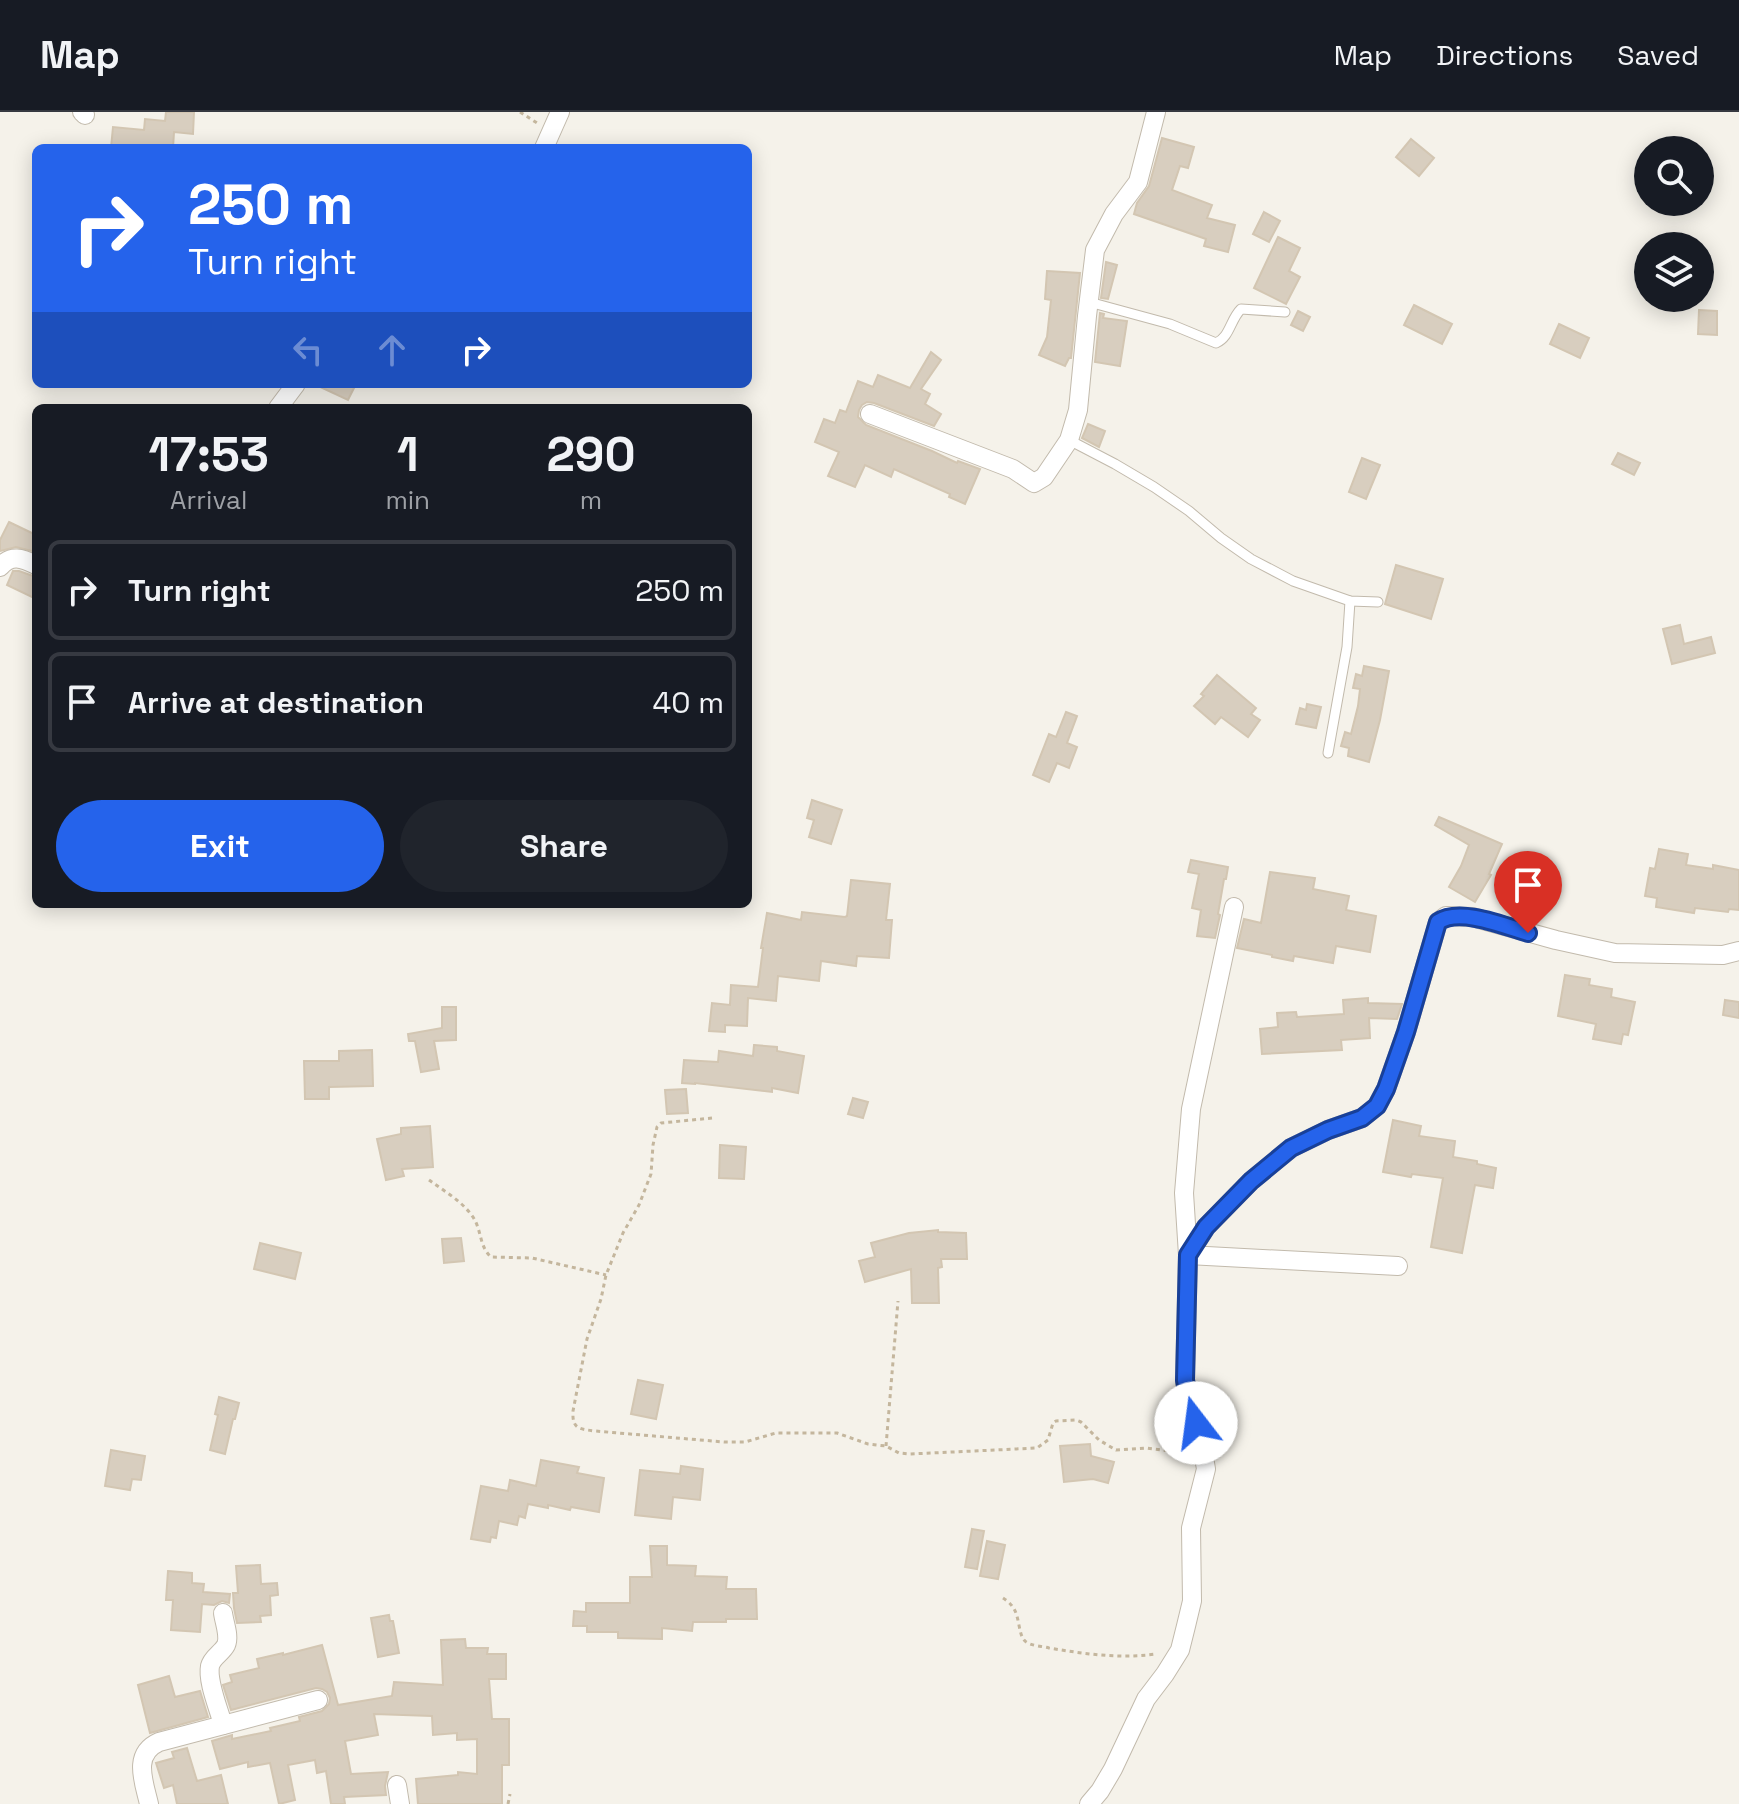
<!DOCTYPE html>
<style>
:root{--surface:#171b24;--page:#20242c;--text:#f1f3f6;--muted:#9ea1a6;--line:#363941;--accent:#2563eb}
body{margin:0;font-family:"Space Grotesk",sans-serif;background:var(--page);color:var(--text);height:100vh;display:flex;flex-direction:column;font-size:30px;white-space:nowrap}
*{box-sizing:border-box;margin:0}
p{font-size:26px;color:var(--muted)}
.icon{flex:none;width:44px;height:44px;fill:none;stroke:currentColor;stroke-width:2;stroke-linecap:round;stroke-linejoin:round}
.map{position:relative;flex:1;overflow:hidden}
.panel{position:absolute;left:32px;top:292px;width:720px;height:504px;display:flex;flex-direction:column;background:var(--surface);border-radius:12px;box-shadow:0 4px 20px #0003}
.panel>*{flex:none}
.hud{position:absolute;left:32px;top:32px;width:720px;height:244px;border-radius:12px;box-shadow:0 4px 20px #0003;background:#2563eb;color:#fff;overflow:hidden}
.controls{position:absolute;left:1634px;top:24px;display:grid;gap:16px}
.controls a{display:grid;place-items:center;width:80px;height:80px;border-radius:50%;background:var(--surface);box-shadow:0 4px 20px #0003;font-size:40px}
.pin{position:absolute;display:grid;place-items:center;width:68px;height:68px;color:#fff;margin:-82px -34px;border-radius:50% 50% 50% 0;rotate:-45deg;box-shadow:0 0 8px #0007}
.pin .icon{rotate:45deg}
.me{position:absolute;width:88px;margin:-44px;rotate:345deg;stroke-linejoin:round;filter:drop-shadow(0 0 6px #0008)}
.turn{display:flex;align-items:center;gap:28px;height:168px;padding:0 24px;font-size:36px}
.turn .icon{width:104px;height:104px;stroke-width:2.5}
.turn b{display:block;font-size:56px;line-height:68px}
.lanes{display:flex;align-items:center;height:76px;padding:0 24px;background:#0003;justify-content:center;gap:40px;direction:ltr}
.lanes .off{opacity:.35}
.eta{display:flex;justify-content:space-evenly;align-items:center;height:136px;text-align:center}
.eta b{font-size:48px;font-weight:600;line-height:56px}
.button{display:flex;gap:16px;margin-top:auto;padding:16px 24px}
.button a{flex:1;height:92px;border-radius:48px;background:var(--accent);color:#fff;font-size:32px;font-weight:600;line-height:92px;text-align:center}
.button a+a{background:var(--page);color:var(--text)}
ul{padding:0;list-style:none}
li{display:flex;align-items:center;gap:24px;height:100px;margin:0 16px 12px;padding:0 8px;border:4px solid var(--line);border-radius:12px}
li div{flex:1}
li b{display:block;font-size:30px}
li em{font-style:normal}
header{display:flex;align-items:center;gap:48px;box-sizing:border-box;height:112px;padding:0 40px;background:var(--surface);border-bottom:2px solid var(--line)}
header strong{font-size:38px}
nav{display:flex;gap:44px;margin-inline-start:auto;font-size:28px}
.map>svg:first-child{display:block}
</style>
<header>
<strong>Map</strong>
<nav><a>Map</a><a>Directions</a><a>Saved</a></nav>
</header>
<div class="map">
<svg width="1739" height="1692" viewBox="0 0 1739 1692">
<rect width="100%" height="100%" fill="#f5f2ea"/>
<g fill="#d8cebf" stroke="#d3c6b2" stroke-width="2">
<path d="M166 0H194L193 22 174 20 173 36H111L113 15 144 18 145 7 165 9Z"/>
<path d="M1162 26 1194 35 1188 56 1180 54 1172 78 1212 93 1207 106 1235 113 1228 140 1204 134 1206 127 1134 102 1137 91 1149 74Z"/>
<path d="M1411 27 1434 46 1419 64 1396 45Z"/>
<path d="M1264 100 1280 109 1269 130 1253 122Z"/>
<path d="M1278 125 1300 136 1289 159 1300 165 1286 192 1254 176Z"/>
<path d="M1106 150 1117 153 1108 187 1101 186Z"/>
<path d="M1047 159 1080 161 1071 246H1069L1065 254 1039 243 1047 225 1051 188 1045 187Z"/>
<path d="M1414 193 1452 212 1442 232 1404 213Z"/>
<path d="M1699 198 1717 199V223L1698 222Z"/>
<path d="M1298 199 1310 205 1303 219 1291 213Z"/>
<path d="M1100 201 1104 202 1103 206 1127 209 1120 254 1095 250Z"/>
<path d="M1559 212 1589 226 1580 246 1550 232Z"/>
<path d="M931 240 941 248 921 277 930 282 925 292 941 302 934 314 874 291 867 290 862 293 859 298 858 305 866 313 932 339 957 351 958 349 980 357 965 392 949 385 950 382 894 357 891 365 865 353 855 375 828 364 839 340 815 330 824 307 835 311 840 298 846 300 858 269 873 275 878 263 910 276Z"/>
<path d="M314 272H356L348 288Z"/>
<path d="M1088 312 1105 319 1099 335 1082 326Z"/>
<path d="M1618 341 1640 351 1634 363 1612 352Z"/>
<path d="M1362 346 1380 353 1366 387 1349 380Z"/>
<path d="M9 410 36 423V440L16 435 0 439V428Z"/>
<path d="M1396 453 1443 467 1431 507 1385 492Z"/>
<path d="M13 459H19L36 465V487L7 473Z"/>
<path d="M1680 513 1684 532 1711 525 1715 541 1672 552 1663 517Z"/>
<path d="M1364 554 1389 559 1380 608 1369 650 1348 644 1349 636 1341 634 1345 620 1351 622 1358 594 1360 577 1353 576 1356 562 1362 564Z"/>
<path d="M1217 563 1256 596 1251 602 1260 608 1248 625 1221 605 1215 612 1194 594 1204 584 1201 582Z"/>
<path d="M1307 592 1321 595 1316 616 1296 612 1300 596 1306 598Z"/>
<path d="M1066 600 1077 604 1067 631 1077 635 1069 656 1057 651 1049 670 1033 663 1049 622 1056 625Z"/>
<path d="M812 688 842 698 831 732 809 725 814 708 807 706Z"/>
<path d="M1439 705 1502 732 1489 762 1491 763 1475 790 1449 775 1461 754 1469 733 1435 713Z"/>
<path d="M1659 737 1688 742 1686 753 1713 757V753L1739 758V798L1729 797 1728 800 1695 796 1694 801 1656 795 1657 786 1645 784 1650 756 1655 757Z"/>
<path d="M1191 748 1228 755 1226 767H1224L1218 802 1220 803 1215 826 1197 824 1201 798 1192 796 1199 762 1188 760Z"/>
<path d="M1270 760 1315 766 1313 777 1349 784 1346 798 1376 804 1370 840 1336 834 1333 851 1294 844 1293 849 1272 845V843L1237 836 1244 807 1261 811Z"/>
<path d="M851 768 890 772 886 808H892L889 846 857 844 856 854 821 849 819 869 778 864 776 889 748 886 747 914 725 913V920L709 919 712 891 730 893 731 873 758 875 763 836H761L767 801 801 808 802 800 845 805 847 804Z"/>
<path d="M1565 863 1590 867 1589 873 1612 877 1611 885 1635 890 1628 923 1623 922 1621 932 1593 927 1596 912 1558 904Z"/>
<path d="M1368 886V891L1402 892 1397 907 1369 906 1370 926 1341 928 1342 938 1262 942 1260 917 1278 915 1277 901 1296 900 1297 905 1344 902 1343 888Z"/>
<path d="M1725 888 1739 890V906L1723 903Z"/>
<path d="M442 895H456V928L434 929 439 957 421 960 415 929H409L408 922 442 916Z"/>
<path d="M754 933 777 935V939L804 944 798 981 772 976V980L695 971V972L682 971 684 948 718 950 719 939 753 944Z"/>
<path d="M372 938 373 974 329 975V987H305L304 949H339V939Z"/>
<path d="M686 977 688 1001 667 1002 665 978Z"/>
<path d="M853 986 868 990 863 1006 848 1002Z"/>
<path d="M1393 1008 1421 1014 1419 1024 1455 1029 1453 1045 1477 1049V1052L1496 1056 1493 1076 1475 1073 1462 1141 1431 1135 1443 1066 1412 1062 1411 1065 1383 1060Z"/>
<path d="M430 1014 433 1055 402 1057 404 1064 386 1068 377 1027 401 1022V1016Z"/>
<path d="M720 1033 746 1035 744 1067 719 1066Z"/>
<path d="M938 1118V1120L966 1121 967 1147H941L942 1155 938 1156 939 1191H912L911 1157 865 1170 859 1149 875 1145 871 1131 909 1121Z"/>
<path d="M461 1126 464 1149 444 1151 442 1127Z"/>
<path d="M260 1131 301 1141 295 1167 254 1157Z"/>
<path d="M638 1268 663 1273 656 1307 631 1302Z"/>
<path d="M219 1285 239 1291 235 1307H233L225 1342 210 1338 218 1303 215 1302Z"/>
<path d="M1090 1332 1091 1344 1114 1350 1108 1371 1093 1367 1064 1370 1060 1334Z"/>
<path d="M111 1338 145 1344 141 1368 132 1367 130 1378 105 1374Z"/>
<path d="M541 1348 579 1355 577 1361 604 1366 599 1400 571 1395 570 1398 548 1393V1396L528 1392 525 1406 519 1404 517 1413 499 1409 496 1426 491 1425 490 1430 471 1427 481 1374 508 1379 510 1368 536 1374Z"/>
<path d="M681 1354 703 1357 700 1388 673 1385 671 1407 635 1403 640 1358 680 1362Z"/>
<path d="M972 1417 984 1419 977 1457 965 1455Z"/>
<path d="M987 1429 1005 1433 998 1467 980 1464Z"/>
<path d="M650 1434H667V1453L696 1454 695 1464 727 1465 726 1477H756L757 1507H726V1510H693L692 1519 662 1516V1527L618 1526V1520H587V1514H573L574 1499 586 1500V1491H630V1465H652Z"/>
<path d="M260 1453 261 1472 277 1471 278 1483 270 1484 271 1503 260 1504 261 1510 237 1511 234 1496 233 1481H238L236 1454Z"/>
<path d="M168 1459 192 1461V1471L204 1472 203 1480 230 1482 229 1491 222 1489 214 1493 202 1492 200 1520 171 1518 173 1488H166Z"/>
<path d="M389 1503 390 1509H393L399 1541 378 1545 371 1506Z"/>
<path d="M465 1527 466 1536H488L487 1542H506V1567H489L492 1607H509V1653H502V1692H418L416 1667 458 1663V1660L477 1662V1627L457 1628V1621L433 1623 432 1604 374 1602 378 1623 345 1629 351 1662 388 1660 385 1674 386 1683 344 1685 345 1692H331L326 1659 317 1661 315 1648 288 1653 295 1688 279 1692 270 1651 248 1655V1650L220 1657 212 1629 232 1623V1627L271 1619 270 1616 300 1609 299 1605 322 1599 329 1592 330 1586 327 1580 322 1577 316 1576 231 1598 223 1573 232 1570 230 1563 259 1556 257 1547 283 1541V1543L322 1533 338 1593 392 1584 394 1570 443 1573 441 1528Z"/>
<path d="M169 1564 175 1585 200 1579 208 1605 150 1621 138 1573Z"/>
<path d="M187 1636 197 1669 221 1663 228 1692H177L173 1673 164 1676 156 1651 174 1646 172 1640Z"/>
</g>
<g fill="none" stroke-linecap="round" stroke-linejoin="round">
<defs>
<g id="service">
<path d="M1089 190 1170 212 1216 231C1230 225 1230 208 1241 197L1285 200"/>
<path d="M1069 328 1115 352 1154 375 1189 399 1221 426 1251 447 1293 469 1350 489 1378 490"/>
<path d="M1328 641 1347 535 1350 489"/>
</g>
<g id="minor">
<path d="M82 0 85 3"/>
<path d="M544 36 560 0"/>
<path d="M278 296 296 272"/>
<path d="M870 302 1013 357 1034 371 1044 365 1069 328 1078 298 1087 204 1095 138 1114 102 1138 70 1156 0"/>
<path d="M0 455C11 442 22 446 36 453"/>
<path d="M1398 1154 1188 1143 1206 1115 1251 1069 1291 1036 1328 1018 1362 1006 1377 994 1386 977 1406 920 1438 810 1446 804 1472 805 1556 828 1615 841 1723 843 1739 839"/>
<path d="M223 1501C224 1510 230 1524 226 1533 222 1541 212 1545 210 1554 207 1570 219 1597 223 1613"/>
<path d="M397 1673 400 1692"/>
<path d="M149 1692C144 1670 132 1642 159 1630L318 1588"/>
<path d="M1089 1692 1100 1679 1113 1657 1146 1587 1165 1562 1180 1538 1186 1514 1192 1489 1191 1416 1206 1357 1201 1328 1187 1280 1185 1268 1188 1143 1184 1081 1191 997 1234 795"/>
</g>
</defs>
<use href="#service" stroke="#c2baac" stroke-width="11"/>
<use href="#minor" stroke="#c2baac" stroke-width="20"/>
<g stroke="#c4b69d" stroke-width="3" stroke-dasharray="4 4" stroke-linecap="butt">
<path d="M520 0 537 11"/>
<path d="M712 1006 661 1011 657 1015 653 1033 651 1062 639 1093 623 1121 606 1163 601 1187 587 1227 573 1299C572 1317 579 1317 595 1319L724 1330H745L776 1321H837L868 1332 886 1334 899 1341 910 1342 1037 1336 1048 1328 1053 1311 1056 1309 1076 1308 1081 1310 1099 1328 1116 1338 1146 1336 1187 1341"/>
<path d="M429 1068C444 1079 462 1089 473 1105 482 1119 479 1134 491 1145L532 1146 606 1163"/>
<path d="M886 1334 898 1189"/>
<path d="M1003 1486C1006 1488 1010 1491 1012 1494 1020 1503 1018 1523 1025 1529 1030 1534 1042 1534 1049 1536 1085 1542 1120 1547 1156 1542"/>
<path d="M508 1692 510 1682"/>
</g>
<use href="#service" stroke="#fff" stroke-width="9"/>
<use href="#minor" stroke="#fff" stroke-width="18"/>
</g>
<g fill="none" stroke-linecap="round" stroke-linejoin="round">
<defs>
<path id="route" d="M1196 1311 1187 1280 1185 1268 1188 1143 1206 1115 1251 1069 1291 1036 1328 1018 1362 1006 1377 994 1386 977 1406 920 1438 810C1459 795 1505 814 1528 821"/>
</defs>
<use href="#route" stroke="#184099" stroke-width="20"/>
<use href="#route" stroke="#2563eb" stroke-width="14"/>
</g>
</svg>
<div class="controls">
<a><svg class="icon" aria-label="search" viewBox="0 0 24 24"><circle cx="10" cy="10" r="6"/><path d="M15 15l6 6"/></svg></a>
<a><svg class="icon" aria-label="layers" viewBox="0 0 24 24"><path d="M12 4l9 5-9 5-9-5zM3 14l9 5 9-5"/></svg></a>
</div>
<div class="pin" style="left:1528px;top:821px;background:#d93025"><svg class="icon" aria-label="arrive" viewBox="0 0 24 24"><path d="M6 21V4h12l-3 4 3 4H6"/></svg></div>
<svg class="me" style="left:1196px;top:1311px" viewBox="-20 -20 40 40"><circle r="19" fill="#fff"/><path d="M0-13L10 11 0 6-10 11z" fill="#2563eb"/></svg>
<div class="hud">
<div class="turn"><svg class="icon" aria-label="right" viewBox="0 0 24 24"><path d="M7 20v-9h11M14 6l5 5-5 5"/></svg><div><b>250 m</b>Turn right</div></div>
<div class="lanes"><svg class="icon off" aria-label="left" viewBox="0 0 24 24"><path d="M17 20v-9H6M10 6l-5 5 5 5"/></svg><svg class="icon off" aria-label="ahead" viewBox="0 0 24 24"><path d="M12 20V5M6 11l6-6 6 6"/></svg><svg class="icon" aria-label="right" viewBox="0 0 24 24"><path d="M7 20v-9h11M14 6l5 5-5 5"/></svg></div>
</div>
<section class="panel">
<div class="eta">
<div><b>17:53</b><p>Arrival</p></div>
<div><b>1</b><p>min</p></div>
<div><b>290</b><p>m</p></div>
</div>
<ul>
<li><svg class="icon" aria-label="right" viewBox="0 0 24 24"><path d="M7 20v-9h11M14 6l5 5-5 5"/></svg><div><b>Turn right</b></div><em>250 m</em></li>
<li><svg class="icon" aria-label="arrive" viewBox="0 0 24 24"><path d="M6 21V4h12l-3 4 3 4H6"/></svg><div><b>Arrive at destination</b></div><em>40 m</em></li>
</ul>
<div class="button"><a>Exit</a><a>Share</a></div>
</section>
</div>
